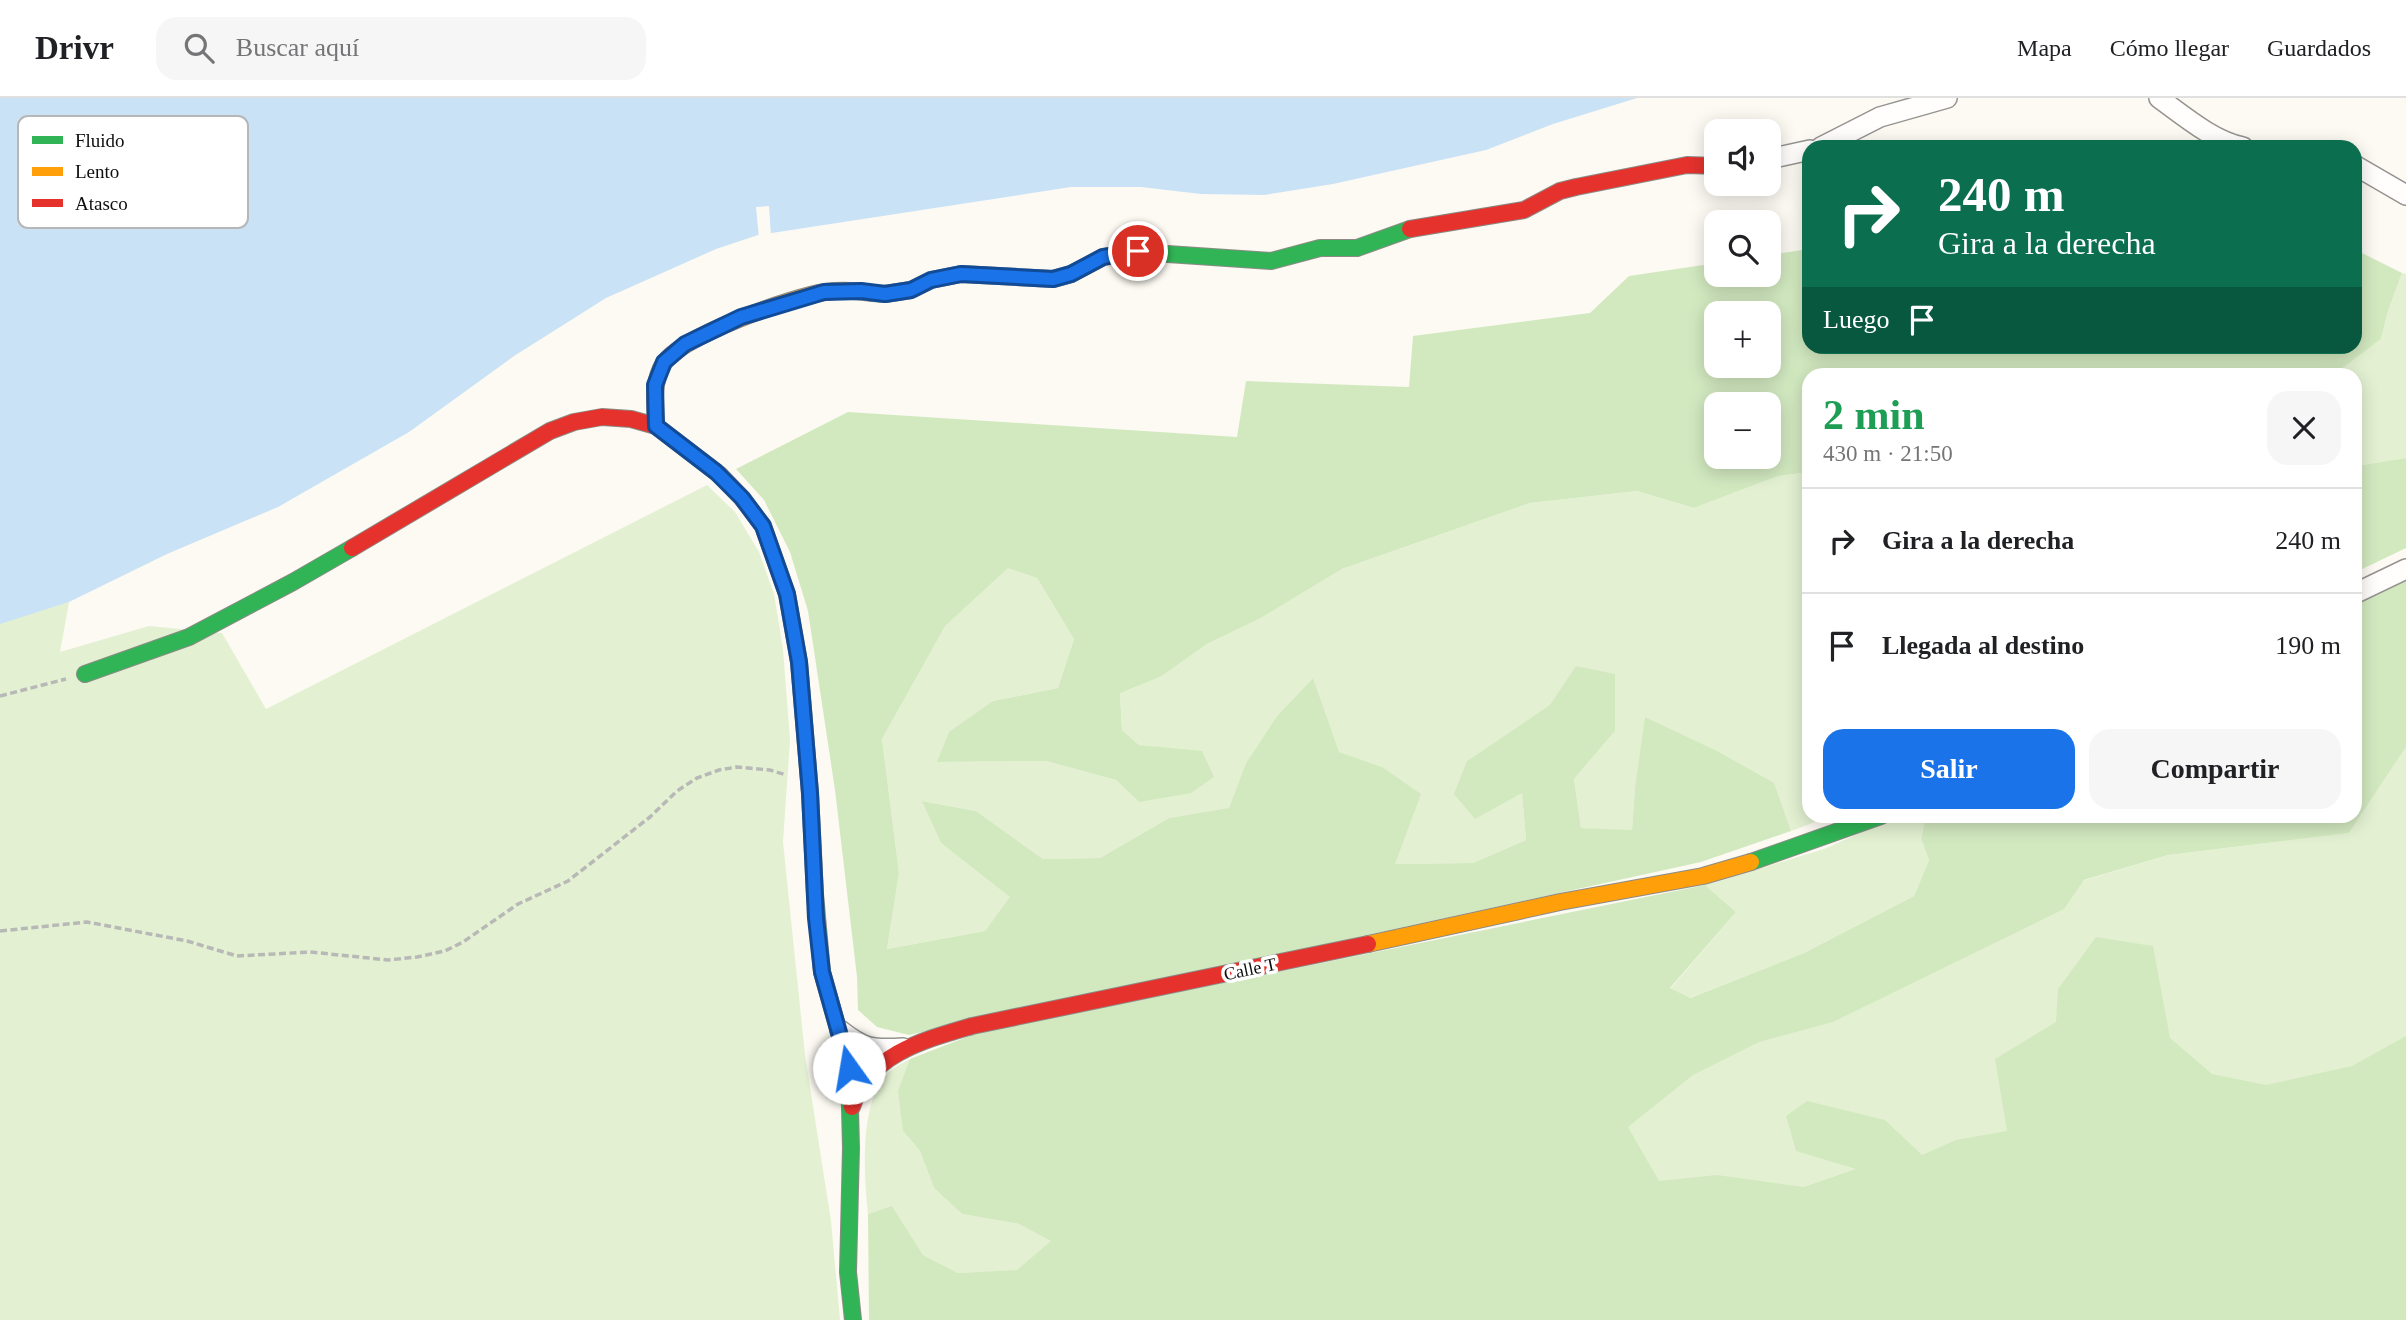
<!DOCTYPE html>
<html lang="es">
<meta charset="utf-8">
<style>
:root{--surface:#fff;--page:#f6f6f6;--text:#202124;--muted:#757577;--line:#e0e0e0;--accent:#1a73e8}
body{margin:0;font-family:"Times New Roman",serif;background:var(--page);color:var(--text);height:100vh;display:flex;flex-direction:column;font-size:26px;white-space:nowrap}
*{box-sizing:border-box;margin:0}
p{font-size:23px;color:var(--muted)}
.icon{flex:none;width:38px;height:38px;fill:none;stroke:currentColor;stroke-width:2;stroke-linecap:round;stroke-linejoin:round}
.map{position:relative;flex:1;overflow:hidden}
.details{position:absolute;left:1802px;top:270px;width:560px;height:455px;display:flex;flex-direction:column;background:var(--surface);border-radius:21px;box-shadow:0 4px 18px #0003}
.details>*{flex:none}
.guide{position:absolute;left:1802px;top:42px;width:560px;height:214px;border-radius:21px;box-shadow:0 4px 18px #0003;background:#0b6e4f;color:#fff;overflow:hidden}
.tools{position:absolute;left:1704px;top:21px;display:grid;gap:14px}
.tools a{display:grid;place-items:center;width:77px;height:77px;border-radius:14px;background:var(--surface);box-shadow:0 4px 18px #0003;font-size:35px}
.pin{position:absolute;display:grid;place-items:center;width:60px;height:60px;color:#fff;margin:-30px;border:4px solid #fff;border-radius:50%;box-shadow:0 2px 7px #0007}
.me{position:absolute;width:77px;margin:-38px;rotate:347deg;stroke-linejoin:round;filter:drop-shadow(0 0 5px #0008)}
.turn{display:flex;align-items:center;gap:24px;height:147px;padding:0 21px;font-size:32px}
.turn .icon{width:91px;height:91px;stroke-width:2.5}
.turn b{display:block;font-size:49px;line-height:60px}
.then{display:flex;align-items:center;height:66px;padding:0 21px;background:#0003;gap:14px;font-size:26px}
.round{display:grid;place-items:center;flex:none;width:74px;height:74px;border-radius:21px;background:var(--page)}
.headline{display:flex;align-items:center;justify-content:space-between;height:119px;padding:0 21px}
h1{font-size:42px;font-weight:800;line-height:52px;color:#1e9e55}
.button{display:flex;gap:14px;margin-top:auto;padding:14px 21px}
.button a{flex:1;height:80px;border-radius:21px;background:var(--accent);color:#fff;font-size:28px;font-weight:800;line-height:80px;text-align:center}
.button a+a{background:var(--page);color:var(--text)}
ul{padding:0;list-style:none}
li{display:flex;align-items:center;gap:21px;height:105px;padding:0 21px;border-top:2px solid var(--line)}
li div{flex:1}
li b{display:block;font-size:26px}
li em{font-style:normal}
header{display:flex;align-items:center;gap:42px;box-sizing:border-box;height:98px;padding:0 35px;background:var(--surface);border-bottom:2px solid var(--line)}
header strong{font-size:33px}
nav{display:flex;gap:38px;margin-inline-start:auto;font-size:24px}
.search{width:490px;height:63px;background:var(--page);display:flex;align-items:center;gap:18px;box-sizing:border-box;padding:0 24px;border-radius:21px;color:var(--muted);font-size:26px}
.map>svg:first-child{display:block}
</style>
<header>
<strong>Drivr</strong>
<div class="search"><svg class="icon" aria-label="search" viewBox="0 0 24 24"><circle cx="10" cy="10" r="6"/><path d="M15 15l6 6"/></svg>Buscar aquí</div>
<nav><a>Mapa</a><a>Cómo llegar</a><a>Guardados</a></nav>
</header>
<div class="map">
<svg width="2406" height="1222" viewBox="0 0 2406 1222">
<rect width="100%" height="100%" fill="#fcfaf2"/>
<g fill="#e3f1d2">
<path d="M2402 175 2406 176V360L2356 368V276H2335L2381 241 2388 213Z"/>
<path d="M1809 374 1810 718H1831L1791 733 1773 685 1635 690 1632 733 1581 730 1574 681 1615 633 1577 568 1551 607 1467 663 1522 695 1526 742 1473 765 1394 766 1382 669 1338 654 1313 580 1277 618 1246 665 1229 711 1169 720 1100 760 1043 761 976 713 923 703 941 745 1011 799 985 833 887 851 899 775 882 641 945 527 1008 469 1037 480 1074 541 1058 590 993 603 938 664 1046 663 1116 682 1139 704 1202 654 1139 647 1122 632 1120 594 1162 578 1207 546 1261 520 1342 471 1530 405 1637 393 1694 410 1778 378Z"/>
<path d="M707 387 735 414 759 454 774 496 783 551 790 642 783 744 805 957 831 1123 840 1222H0V525L69 504 60 554 149 528 222 535 266 611Z"/>
<path d="M2406 649V1222L1016 1173 958 1175 923 1157 892 1109 868 1116C864 1080 859 1004 887 976 892 970 903 965 910 961L903 1033 920 1053 934 1090 962 1116 1019 1126 1052 1143 1025 1166 1858 851 2168 757 2349 735Z"/>
<path d="M1899 718H1926L1921 741 1929 762 1914 798 1804 855 1689 900 1670 891 1736 814 1705 787 1824 751Z"/>
</g>
<g fill="#d2e9c0" fill-rule="evenodd">
<path d="M1809 151 1810 248H2356V152L2402 175 2388 213 2381 241 2335 276H1810L1809 374 1778 378 1694 410 1637 393 1530 405 1342 471 1261 520 1207 546 1162 578 1120 595 1122 632 1139 647 1202 653 1214 679 1191 695 1139 704 1116 682 1046 663 937 664 949 634 993 603 1058 590 1074 541 1037 480 1008 470 945 528 882 641 899 775 887 851 985 833 1010 799 941 745 922 703 976 713 1043 761 1100 760 1169 720 1229 710 1246 665 1277 618 1313 580 1339 654 1382 669 1421 696 1395 766 1473 765 1526 742 1522 695 1475 721 1454 696 1467 663 1550 607 1576 568 1615 576V633L1574 681 1581 730 1632 732 1635 690 1645 619 1717 653 1774 685 1791 733 1701 764 909 937 877 929 858 912 857 879 835 692 808 513 790 454 764 402 736 371 848 314 1237 339 1246 283 1409 289 1413 238 1590 215 1629 178 1717 165V177H1769V157ZM1717 215H1769V268H1717ZM1717 306H1769V359H1717Z"/>
<path d="M2406 360V450L2356 474V368Z"/>
<path d="M2406 475V649L2349 735 2168 757 2084 782 2064 811 1833 924 1759 944 1693 977 1628 1029 1659 1083 1717 1077 1804 1089 1856 1071 1796 1053 1786 1018 1807 1003 1885 1022 1922 1057 1956 1042 2007 1033 1995 961 2056 924 2058 891 2096 839 2153 848 2170 940 2212 976 2266 987 2352 968 2406 938V1222H869L868 1116 892 1108 923 1157 958 1175 1017 1172 1051 1143 1019 1126 962 1116 934 1090 920 1053 903 1033 898 993 910 961 977 935 1705 787 1736 814 1670 890 1690 900 1804 855 1914 798 1929 762 1921 741 1926 718H2356V495Z"/>
</g>
<path fill="#c9e2f6" d="M0 0H1637L1553 26 1486 52 1333 86 1264 97 1201 96 1141 89H1071L758 137 716 151 606 200 514 258 409 334 278 409 167 456 69 504 0 526Z"/>
<path fill="#fcfaf2" d="M769 108 771 138 759 141 756 109Z"/>
<g fill="none" stroke-linecap="round" stroke-linejoin="round">
<defs>
<g id="street">
<path d="M2159 0C2184 18 2213 43 2243 49"/>
<path d="M1821 49 1880 19 1947 0"/>
<path d="M1769 61 1810 52"/>
<path d="M2356 68 2406 97"/>
<path d="M2356 495 2406 471"/>
<path d="M840 932C864 951 872 952 903 950"/>
</g>
<g id="fast">
<path d="M873 195 885 196 911 192 931 182 961 176 1053 181 1071 176 1103 159 1138 154 1271 163 1320 150H1357L1410 131"/>
<path d="M85 576 189 539 293 484 352 450"/>
<path d="M1751 764 1881 718"/>
<path d="M815 796 822 874 849 970 851 1050 848 1174 853 1222"/>
</g>
<g id="slow">
<path d="M656 328C655 307 652 283 664 265 681 238 792 199 825 194 840 192 858 193 873 195"/>
<path d="M720 377 742 400 763 428 787 496 799 564 810 695 815 796"/>
<path d="M1368 846 1560 804 1703 778 1751 764"/>
</g>
<g id="jam">
<path d="M1410 131 1524 112 1560 93 1576 89 1687 67 1717 68"/>
<path d="M352 450 550 333 574 324 602 319 631 321 656 328 720 377"/>
<path d="M852 1009C869 956 924 942 972 928L1368 846"/>
</g>
</defs>
<use href="#street" stroke="#959491" stroke-width="22"/>
<use href="#fast" stroke="#8c8b87" stroke-width="18"/>
<use href="#slow" stroke="#8c8b87" stroke-width="18"/>
<use href="#jam" stroke="#8c8b87" stroke-width="18"/>
<g stroke="#b8b8b6" stroke-width="3.5" stroke-dasharray="7 3.5" stroke-linecap="butt">
<path d="M0 598 66 581"/>
<path d="M0 833 87 824 187 843 237 858 310 854 388 862 417 859 445 853 463 844 518 806 568 783 650 719 677 693 697 680 719 672 737 669 770 672 786 677"/>
</g>
<use href="#street" stroke="#fffefd" stroke-width="19"/>
<use href="#fast" stroke="#30b455" stroke-width="16"/>
<use href="#slow" stroke="#ff9f0a" stroke-width="16"/>
<use href="#jam" stroke="#e5322d" stroke-width="16"/>
</g>
<g fill="none" stroke-linecap="round" stroke-linejoin="round">
<defs>
<path id="route" d="M849 970 822 874 816 820 810 695 799 564 787 496 763 428 742 400 716 374 656 328 655 287 664 264 685 246 741 219 824 194 861 193 885 196 911 192 931 182 961 176 1053 181 1071 176 1103 159 1138 153"/>
</defs>
<use href="#route" stroke="#114b97" stroke-width="18"/>
<use href="#route" stroke="#1a73e8" stroke-width="12"/>
</g>
<g text-anchor="middle" stroke-width="7" stroke-linejoin="round" paint-order="stroke">
<g font-size="18" fill="#0e0e0e" stroke="#fff">
<text transform="translate(1250 871) rotate(-12)" y="6">Calle T</text>
</g>
</g>
<rect x="18" y="18" width="230" height="112" rx="10" fill="#fff" stroke="#b7b7b7" stroke-width="2"/>
<rect x="32" y="38" width="31" height="8" fill="#30b455"/>
<rect x="32" y="69" width="31" height="9" fill="#ff9f0a"/>
<rect x="32" y="101" width="31" height="8" fill="#e5322d"/>
<g font-size="19" fill="#0e0e0e">
<text x="75" y="49">Fluido</text>
<text x="75" y="80">Lento</text>
<text x="75" y="112">Atasco</text>
</g>
</svg>
<div class="tools">
<a><svg class="icon" aria-label="sound" viewBox="0 0 24 24"><path d="M4 9h4l5-4v14l-5-4H4zM17 9q2 3 0 6"/></svg></a>
<a><svg class="icon" aria-label="search" viewBox="0 0 24 24"><circle cx="10" cy="10" r="6"/><path d="M15 15l6 6"/></svg></a>
<a>+</a>
<a>−</a>
</div>
<div class="pin" style="left:1138px;top:153px;background:#d93025"><svg class="icon" aria-label="arrive" viewBox="0 0 24 24"><path d="M6 21V4h12l-3 4 3 4H6"/></svg></div>
<svg class="me" style="left:849px;top:970px" viewBox="-20 -20 40 40"><circle r="19" fill="#fff"/><path d="M0-13L10 11 0 6-10 11z" fill="#1a73e8"/></svg>
<div class="guide">
<div class="turn"><svg class="icon" aria-label="right" viewBox="0 0 24 24"><path d="M7 20v-9h11M14 6l5 5-5 5"/></svg><div><b>240 m</b>Gira a la derecha</div></div>
<div class="then">Luego<svg class="icon" aria-label="arrive" viewBox="0 0 24 24"><path d="M6 21V4h12l-3 4 3 4H6"/></svg></div>
</div>
<section class="details">
<div class="headline"><div><h1>2 min</h1><p>430 m · 21:50</p></div><a class="round"><svg class="icon" aria-label="close" viewBox="0 0 24 24"><path d="M6 6l12 12M18 6L6 18"/></svg></a></div>
<ul>
<li><svg class="icon" aria-label="right" viewBox="0 0 24 24"><path d="M7 20v-9h11M14 6l5 5-5 5"/></svg><div><b>Gira a la derecha</b></div><em>240 m</em></li>
<li><svg class="icon" aria-label="arrive" viewBox="0 0 24 24"><path d="M6 21V4h12l-3 4 3 4H6"/></svg><div><b>Llegada al destino</b></div><em>190 m</em></li>
</ul>
<div class="button"><a>Salir</a><a>Compartir</a></div>
</section>
</div>
